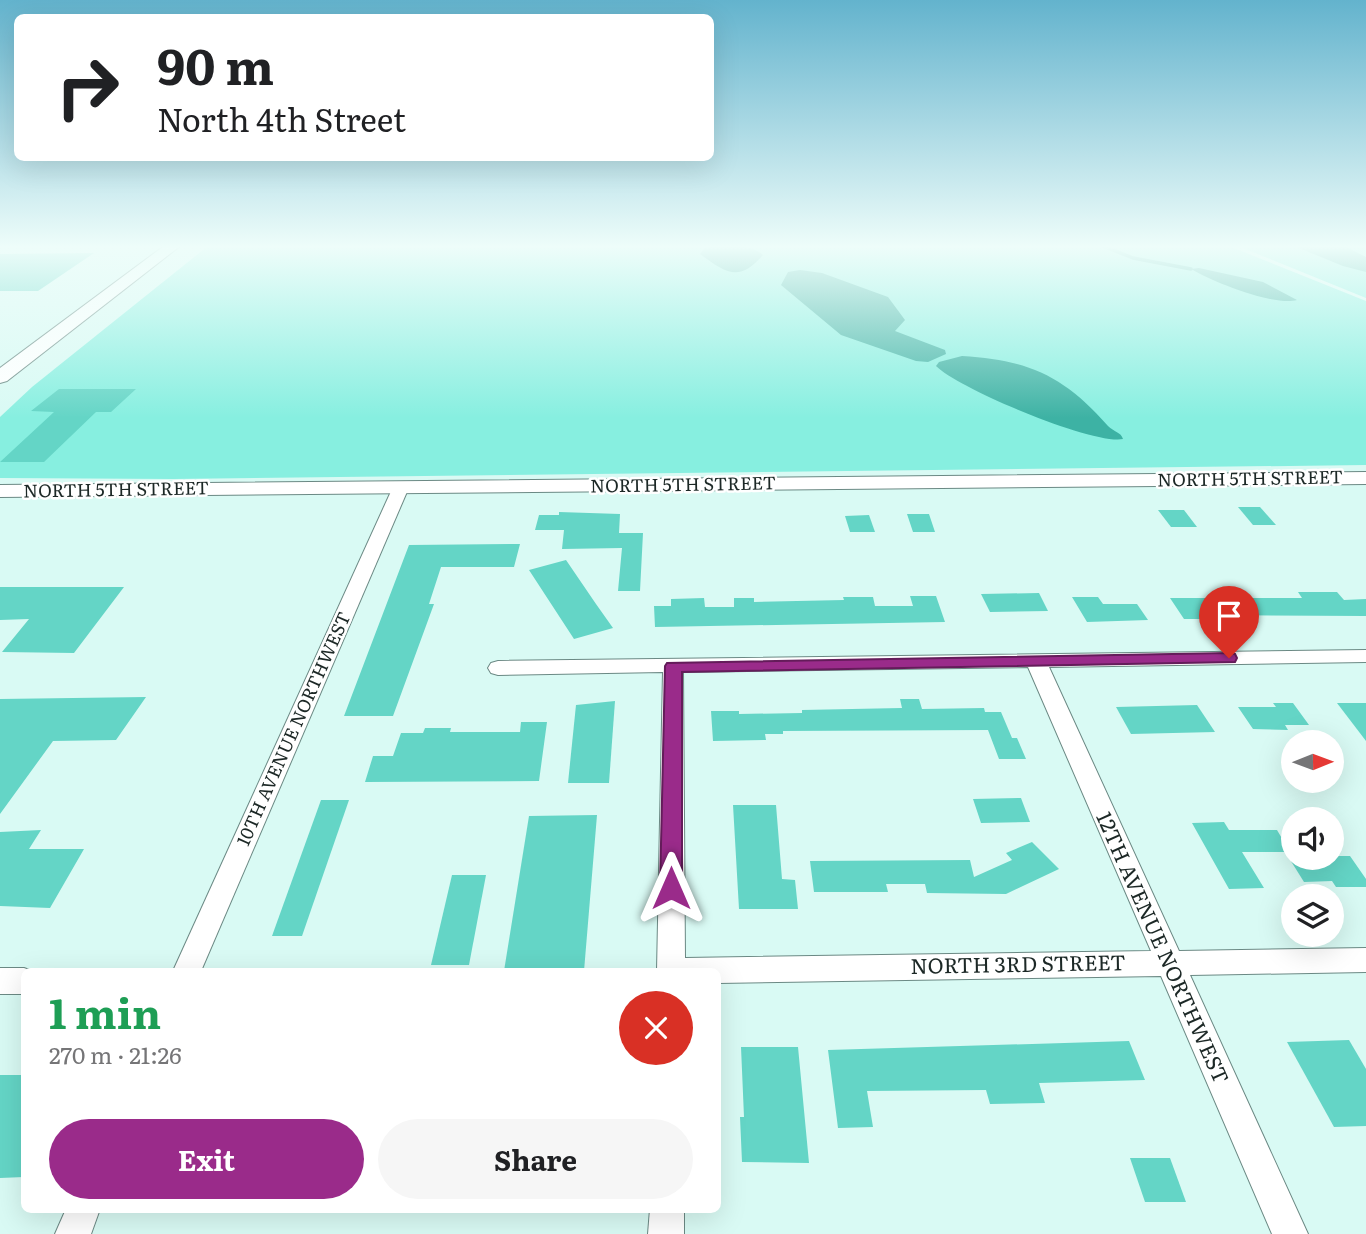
<!DOCTYPE html>
<meta charset="utf-8">
<style>
:root{--surface:#fff;--page:#f6f6f6;--text:#202124;--muted:#757577;--accent:#9a2b8a}
body{margin:0;font-family:Literata,serif;background:var(--page);color:var(--text);height:100vh;display:flex;flex-direction:column;font-size:26px;white-space:nowrap}
*{box-sizing:border-box;margin:0}
p{font-size:23px;color:var(--muted)}
.icon{flex:none;width:38px;height:38px;fill:none;stroke:currentColor;stroke-width:2;stroke-linecap:round;stroke-linejoin:round}
.map{position:relative;flex:1;overflow:hidden}
.drawer{position:absolute;left:21px;top:968px;width:700px;height:245px;display:flex;flex-direction:column;background:var(--surface);border-radius:10px;box-shadow:0 7px 28px #0002}
.drawer>*{flex:none}
.guide{position:absolute;left:14px;top:14px;width:700px;height:147px;border-radius:10px;box-shadow:0 7px 28px #0002;background:#fff;color:var(--text);overflow:hidden}
.needle{width:46px;rotate:89deg}
.controls{position:absolute;left:1281px;top:730px;display:grid;gap:14px}
.controls a{display:grid;place-items:center;width:63px;height:63px;border-radius:50%;background:var(--surface);box-shadow:0 7px 28px #0002;font-size:35px}
.pin{position:absolute;display:grid;place-items:center;width:60px;height:60px;color:#fff;margin:-72px -30px;border-radius:50% 50% 50% 0;rotate:-45deg;box-shadow:0 0 7px #0007}
.pin .icon{rotate:45deg}
.me{position:absolute;width:77px;margin:-38px;rotate:0deg;stroke-linejoin:round;filter:drop-shadow(0 0 5px #0008)}
.turn{display:flex;align-items:center;gap:24px;height:147px;padding:0 28px;font-size:32px}
.turn .icon{width:91px;height:91px;stroke-width:2.5}
.turn b{display:block;font-size:49px;line-height:60px}
.round{display:grid;place-items:center;flex:none;width:74px;height:74px;border-radius:37px;background:var(--page)}
.head{display:flex;align-items:center;justify-content:space-between;height:119px;padding:0 28px}
h1{font-size:42px;font-weight:700;line-height:52px;color:#1e9e55}
.cta{display:flex;gap:14px;margin-top:auto;padding:14px 28px}
.cta a{flex:1;height:80px;border-radius:42px;background:var(--accent);color:#fff;font-size:28px;font-weight:700;line-height:80px;text-align:center}
.cta a+a{background:var(--page);color:var(--text)}
.map>svg:first-child{display:block}
</style>
<div class="map">
<svg width="1366" height="1234" viewBox="0 0 1366 1234">
<rect width="100%" height="100%" fill="#d9faf4"/>
<g fill="#87efe0">
<path d="M208 246H1229L1366 301V465L173 479 0 478V417L32 387Z"/>
<path d="M1238 246H1366V298Z"/>
</g>
<g fill="#3db2a4">
<path d="M713 246C729 246 751 244 763 255 740 281 728 275 700 254L705 248Z"/>
<path d="M1294 246H1344L1366 257V272L1343 266Z"/>
<path d="M1199 268 1263 282 1297 300C1273 306 1213 282 1191 269Z"/>
<path d="M800 270 822 273 888 297 905 320 895 331 945 350 946 354 928 362 916 361 841 335 781 285 788 272Z"/>
<path d="M962 356C1029 360 1064 376 1108 426 1114 432 1121 432 1123 439 1093 445 959 389 936 366L939 362Z"/>
</g>
<g fill="none" stroke-linecap="round" stroke-linejoin="round">
<path stroke="#3db2a4" stroke-width="3.5" d="M1103 246 1133 258 1191 269"/>
</g>
<g fill="#64d5c6">
<path d="M94 253 38 291H0V254Z"/>
<path d="M59 389H136L111 412H96L44 462H0L54 412 31 411Z"/>
<path d="M1238 507H1260L1276 525H1253Z"/>
<path d="M1158 510H1184L1197 527H1171Z"/>
<path d="M559 512 620 514 619 533H643L640 591H618L622 548 562 549 564 530H535L539 515H559Z"/>
<path d="M907 514H929L935 532H913Z"/>
<path d="M869 515 875 532H850L845 516Z"/>
<path d="M520 544 514 567H441L429 604H434L393 716H344L409 545Z"/>
<path d="M566 560 596 604 613 628 574 639 529 570Z"/>
<path d="M0 587H124L74 653 2 652 29 619 0 620Z"/>
<path d="M1298 592H1337L1344 600 1366 599V616L1207 615 1210 619H1184L1170 598H1302Z"/>
<path d="M1039 593 1048 611 990 612 981 594Z"/>
<path d="M910 596H936L945 622 655 627 654 606H671V599L704 598 705 607H734V598H754V602L844 600 843 597H873L875 606H913Z"/>
<path d="M1072 597H1098L1103 604H1137L1148 620 1087 622Z"/>
<path d="M146 697 116 740 53 741 0 814V699Z"/>
<path d="M900 699H919L922 709 984 708 985 712H1001L1012 738H1017L1026 759H999L988 730 783 731V734H765L766 740 713 741 711 711H739V714L802 713V710L902 708Z"/>
<path d="M615 701 609 783H568L576 705Z"/>
<path d="M1273 703H1293L1309 725H1285L1288 730 1253 729 1238 707H1276Z"/>
<path d="M1337 703H1366V741Z"/>
<path d="M1197 705 1215 732 1131 734 1116 707Z"/>
<path d="M521 722H547L539 781 365 782 373 756H393L401 733H423L425 728H451L450 732H520Z"/>
<path d="M1021 798 1030 822 981 823 973 799Z"/>
<path d="M321 800H349L302 936H272Z"/>
<path d="M733 805H776L782 879 795 880 798 909H739Z"/>
<path d="M597 815 584 971H504L529 816Z"/>
<path d="M1224 822 1229 830H1277L1290 852H1242L1264 888 1229 889 1192 823Z"/>
<path d="M41 830 29 849H84L50 908 0 906V832Z"/>
<path d="M1032 842 1059 869 1006 894 927 893 925 884H886L888 892H814L810 861 970 860 974 877 1012 860 1006 853Z"/>
<path d="M1332 856H1350L1366 879V887H1336L1332 881 1304 882 1289 858Z"/>
<path d="M452 875H486L469 965H431Z"/>
<path d="M1349 1040 1366 1069V1126L1334 1127 1287 1042Z"/>
<path d="M1129 1041 1145 1080 1039 1083 1045 1103 990 1104 986 1090 867 1091 873 1127 838 1128 828 1050Z"/>
<path d="M741 1047H798L809 1163 742 1162 740 1117H744Z"/>
<path d="M0 1075H24V1177L0 1178Z"/>
<path d="M1130 1158H1170L1186 1202H1145Z"/>
</g>
<g fill="none" stroke-linecap="round" stroke-linejoin="round">
<defs>
<g id="minor">
<path d="M401 482 409 487 201 971H173L393 487Z"/>
<path d="M1366 650V662L1049 667 1179 951 1366 948V972L1190 975 1308 1234H1272L1161 976 718 983V971H657L663 672 498 675 491 673 488 668 491 663 498 661ZM1028 667 1151 951 685 958 683 672Z"/>
<path d="M0 968H24L32 971H24V994H0Z"/>
<path d="M66 1209H100L91 1234H55Z"/>
<path d="M650 1209H684V1234H648Z"/>
</g>
<path id="tertiary" d="M1366 472V484L0 497V485Z"/>
<path id="secondary" d="M164 246H180L7 381 0 383V368Z"/>
</defs>
<use href="#minor" stroke="#6b8984" stroke-width="2"/>
<use href="#tertiary" stroke="#6b8984" stroke-width="2"/>
<use href="#secondary" stroke="#6b8984" stroke-width="2"/>
<use href="#minor" fill="#fff" fill-rule="evenodd"/>
<use href="#tertiary" fill="#fff" fill-rule="evenodd"/>
<use href="#secondary" fill="#fff" fill-rule="evenodd"/>
</g>
<linearGradient id="sky" x2="0" y2="1"><stop stop-color="#63b3cd"/><stop offset="0.59" stop-color="#eefdfa"/><stop offset="1" stop-color="#eefdfa" stop-opacity="0"/></linearGradient>
<rect width="1366" height="418" fill="url(#sky)"/>
<path fill="#9a2b8a" stroke="#641c5a" stroke-width="2" d="M1229 653 1235 654 1237 658 1235 662 682 672V888L679 894 671 897 664 894 660 888 665 666 667 663Z"/>
<g text-anchor="middle" stroke-width="5" stroke-linejoin="round" paint-order="stroke">
<g font-size="18" fill="#1c2826" stroke="#fff">
<text transform="translate(1250 479) rotate(-1)" y="6">NORTH 5TH STREET</text>
<text transform="translate(683 485) rotate(-1)" y="6">NORTH 5TH STREET</text>
<text transform="translate(116 490) rotate(-1)" y="6">NORTH 5TH STREET</text>
<text transform="translate(294 729) rotate(-66)" y="6">10TH AVENUE NORTHWEST</text>
</g>
<g font-size="21" fill="#1c2826" stroke="#fff">
<text transform="translate(1162 948) rotate(66)" y="7">12TH AVENUE NORTHWEST</text>
<text transform="translate(1018 965) rotate(-1)" y="7">NORTH 3RD STREET</text>
</g>
</g>
</svg>
<div class="controls">
<a><svg class="needle" viewBox="-14 -14 28 28"><path d="M0-13l5 13h-10z" fill="#e53935"/><path d="M0 13l5-13h-10z" fill="#757577"/></svg></a>
<a><svg class="icon" aria-label="sound" viewBox="0 0 24 24"><path d="M4 9h4l5-4v14l-5-4H4zM17 9q2 3 0 6"/></svg></a>
<a><svg class="icon" aria-label="layers" viewBox="0 0 24 24"><path d="M12 4l9 5-9 5-9-5zM3 14l9 5 9-5"/></svg></a>
</div>
<div class="pin" style="left:1229px;top:658px;background:#d93025"><svg class="icon" aria-label="arrive" viewBox="0 0 24 24"><path d="M6 21V4h12l-3 4 3 4H6"/></svg></div>
<svg class="me" style="left:671px;top:888px" viewBox="-20 -20 40 40"><path d="M0-17L14 15 0 8-14 15z" fill="#9a2b8a" stroke="#fff" stroke-width="4"/></svg>
<div class="guide">
<div class="turn"><svg class="icon" aria-label="right" viewBox="0 0 24 24"><path d="M7 20v-9h11M14 6l5 5-5 5"/></svg><div><b>90 m</b>North 4th Street</div></div>
</div>
<section class="drawer">
<div class="head"><div><h1>1 min</h1><p>270 m · 21:26</p></div><a class="round" style="background:#d93025;color:#fff"><svg class="icon" aria-label="close" viewBox="0 0 24 24"><path d="M6 6l12 12M18 6L6 18"/></svg></a></div>
<div class="cta"><a>Exit</a><a>Share</a></div>
</section>
</div>
